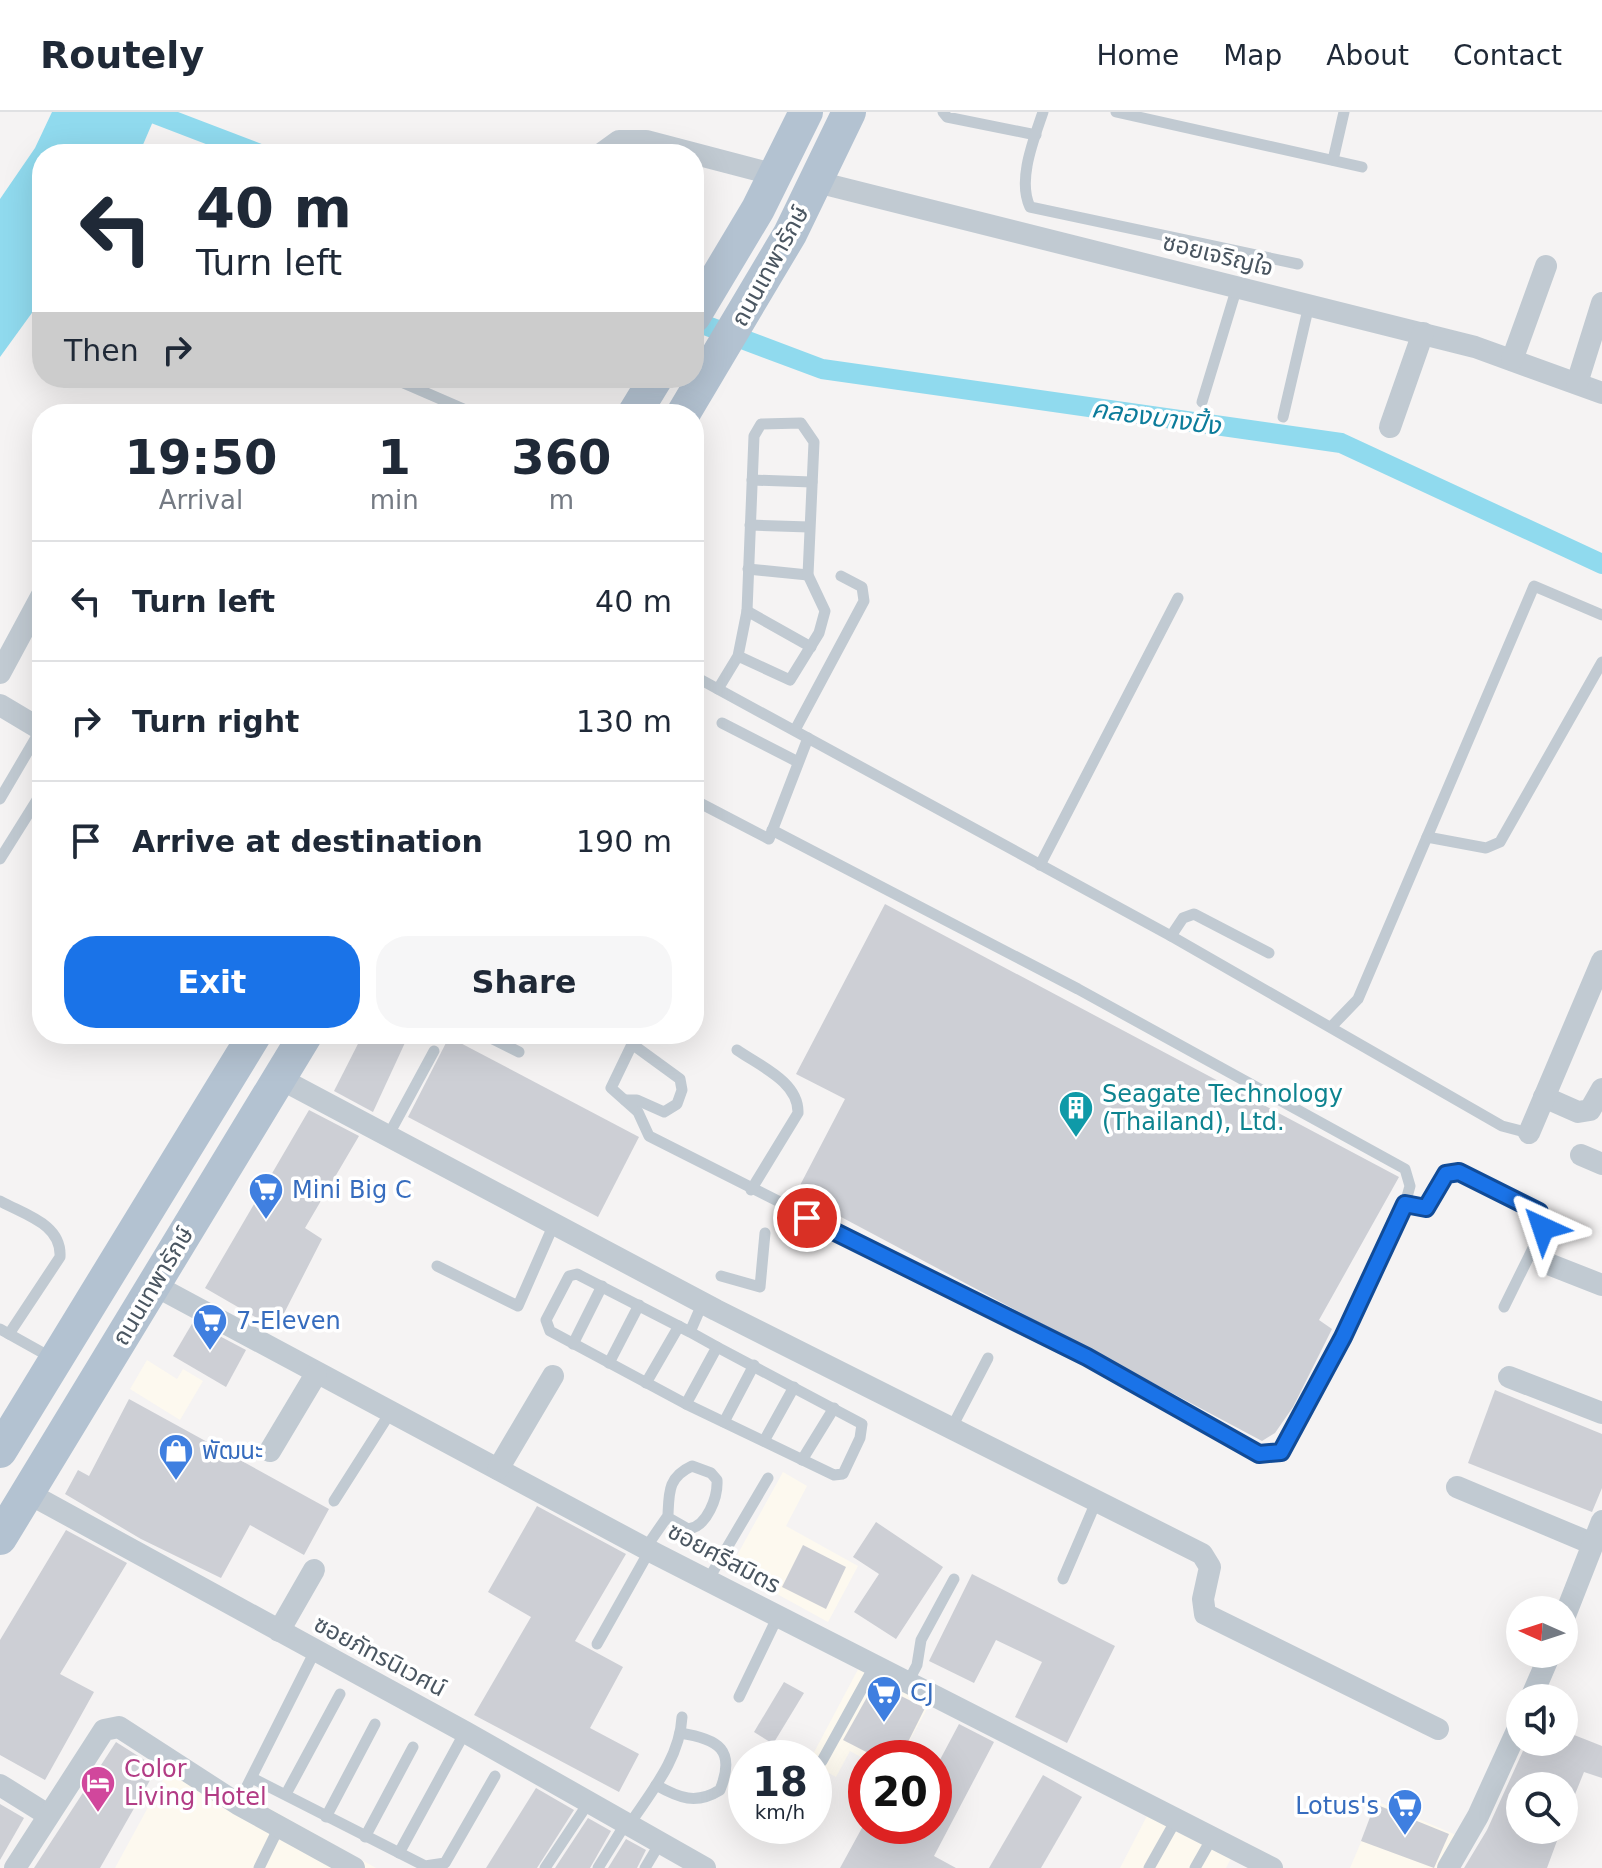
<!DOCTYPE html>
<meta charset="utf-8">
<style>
:root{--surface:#fff;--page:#f6f6f7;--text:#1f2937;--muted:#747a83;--line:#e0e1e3;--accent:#1a73e8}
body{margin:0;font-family:"DejaVu Sans","Noto Sans Thai",sans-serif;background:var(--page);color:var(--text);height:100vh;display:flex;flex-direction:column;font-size:30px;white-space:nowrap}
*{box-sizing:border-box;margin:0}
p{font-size:26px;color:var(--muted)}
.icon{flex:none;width:44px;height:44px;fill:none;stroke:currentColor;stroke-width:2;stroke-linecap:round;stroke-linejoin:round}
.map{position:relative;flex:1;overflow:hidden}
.sheet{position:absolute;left:32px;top:292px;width:672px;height:640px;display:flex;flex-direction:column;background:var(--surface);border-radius:32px;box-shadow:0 8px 32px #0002}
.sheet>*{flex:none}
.top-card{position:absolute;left:32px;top:32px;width:672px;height:244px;border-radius:32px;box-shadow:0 8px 32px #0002;background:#fff;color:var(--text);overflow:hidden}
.needle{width:52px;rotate:273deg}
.buttons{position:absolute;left:1506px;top:1484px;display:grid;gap:16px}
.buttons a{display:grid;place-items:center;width:72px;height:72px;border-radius:50%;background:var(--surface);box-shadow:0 8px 32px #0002;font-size:40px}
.speed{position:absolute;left:728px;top:1628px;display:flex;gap:16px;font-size:40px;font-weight:700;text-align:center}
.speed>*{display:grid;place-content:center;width:104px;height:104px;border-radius:50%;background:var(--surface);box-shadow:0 8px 32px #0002;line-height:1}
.speed small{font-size:20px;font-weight:400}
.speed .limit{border:12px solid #d22;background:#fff;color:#111}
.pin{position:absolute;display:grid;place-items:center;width:68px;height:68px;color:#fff;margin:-34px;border:4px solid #fff;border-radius:50%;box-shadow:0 2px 8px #0007}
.me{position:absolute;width:88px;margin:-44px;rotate:318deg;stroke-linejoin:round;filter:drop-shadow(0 0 6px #0008)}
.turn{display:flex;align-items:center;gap:28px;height:168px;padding:0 32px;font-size:36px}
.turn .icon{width:104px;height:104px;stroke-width:2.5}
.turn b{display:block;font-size:56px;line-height:68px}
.then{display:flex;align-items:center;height:76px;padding:0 32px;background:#0003;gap:16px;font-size:30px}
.eta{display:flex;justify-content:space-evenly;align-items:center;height:136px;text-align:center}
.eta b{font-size:48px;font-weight:600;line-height:56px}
.action{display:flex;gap:16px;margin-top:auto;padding:16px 32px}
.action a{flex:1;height:92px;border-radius:32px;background:var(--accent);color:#fff;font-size:32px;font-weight:600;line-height:92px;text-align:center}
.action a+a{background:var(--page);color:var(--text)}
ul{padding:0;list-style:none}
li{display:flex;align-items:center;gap:24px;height:120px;padding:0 32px;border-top:2px solid var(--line)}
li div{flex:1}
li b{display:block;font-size:30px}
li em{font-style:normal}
header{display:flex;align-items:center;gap:48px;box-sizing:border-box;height:112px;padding:0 40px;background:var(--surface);border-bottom:2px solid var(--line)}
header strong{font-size:38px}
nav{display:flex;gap:44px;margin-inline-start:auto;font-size:28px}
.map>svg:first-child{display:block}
</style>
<header>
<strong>Routely</strong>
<nav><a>Home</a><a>Map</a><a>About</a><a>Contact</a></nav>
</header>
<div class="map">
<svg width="1602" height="1756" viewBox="0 0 1602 1756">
<rect width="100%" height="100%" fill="#f5f3f3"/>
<g fill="#fdf9ef">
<path d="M147 1248 177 1267 183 1257 203 1269 180 1308 130 1277Z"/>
<path d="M783 1360 807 1374 786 1414 858 1454 828 1510 730 1456Z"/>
<path d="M864 1546 934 1584 900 1646 866 1648 850 1639 836 1665 814 1653 811 1646Z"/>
<path d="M176 1644 376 1756H115Z"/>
<path d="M1378 1690 1461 1725 1445 1756H1350Z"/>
<path d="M1151 1696 1235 1739 1226 1756H1120Z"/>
</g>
<path fill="#90daee" d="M52 0H157L139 42H42V187L0 245V87L35 36Z"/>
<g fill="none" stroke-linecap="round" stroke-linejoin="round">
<g stroke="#90daee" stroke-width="20">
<path d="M150 0 260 42"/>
<path d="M694 209 822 257 1341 331 1602 452"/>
</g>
</g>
<g fill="#cdcfd5">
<path d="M885 792 1399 1065 1319 1208 1332 1217 1293 1295 1275 1321 1262 1329 796 1081 845 987 796 962Z"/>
<path d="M363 922H409L373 1000 334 979Z"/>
<path d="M449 925 639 1025 598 1105 408 1005Z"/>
<path d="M309 998 359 1024 305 1116 322 1127 276 1217 205 1176Z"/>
<path d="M193 1210 246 1238 226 1275 173 1244Z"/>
<path d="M1495 1278 1602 1322V1376L1592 1400 1468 1351Z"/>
<path d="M129 1287 329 1397 304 1443 250 1413 221 1466 141 1427 65 1382 78 1358 89 1364Z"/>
<path d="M537 1394 626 1442 575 1529 623 1555 590 1616 639 1642 619 1680 474 1603 531 1505 488 1480Z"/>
<path d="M876 1410 943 1455 896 1527 854 1500 879 1462 853 1445Z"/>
<path d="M66 1418 127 1451 60 1562 94 1580 45 1668 0 1643V1528Z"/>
<path d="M803 1433 846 1455 826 1497 782 1475Z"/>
<path d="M972 1462 1115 1534 1067 1631 1015 1605 1042 1550 996 1528 974 1571 929 1549Z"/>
<path d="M784 1570 804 1581 773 1632 754 1620Z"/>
<path d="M875 1571 925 1596 900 1646H878L843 1628Z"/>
<path d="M959 1612 994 1630 934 1744 956 1756H840L863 1714H934V1659Z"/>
<path d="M1564 1619 1602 1634V1666L1584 1660 1565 1707 1564 1674H1520V1718H1561L1547 1756H1464L1487 1718 1527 1630H1564Z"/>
<path d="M116 1630 157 1656 100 1756H34Z"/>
<path d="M1043 1663 1082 1685 1041 1756H989Z"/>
<path d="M536 1676 574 1698 537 1756H486Z"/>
<path d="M0 1692 24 1706 0 1748Z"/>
<path d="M1375 1692 1449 1722 1434 1756 1361 1729Z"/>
<path d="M588 1706 611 1719 590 1756H555Z"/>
<path d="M626 1727 646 1738 637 1756H608Z"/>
</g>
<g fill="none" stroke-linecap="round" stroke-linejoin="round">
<g stroke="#c1cad2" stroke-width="11">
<path d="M943 0 947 5 1036 23"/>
<path d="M1043 0C1034 27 1017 68 1030 95L1298 152"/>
<path d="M1116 0 1362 55"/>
<path d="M1333 48 1344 0"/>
<path d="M392 266 475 302"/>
<path d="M1202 290 1237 175"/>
<path d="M1283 305 1309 193"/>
<path d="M752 368 812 370"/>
<path d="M750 413 809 415"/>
<path d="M748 457 808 463"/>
<path d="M747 499 811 535"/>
<path d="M694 564 1171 824 1502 1014 1529 1021"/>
<path d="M718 577 738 544 747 499 754 324 761 312 801 311 814 330 808 463 825 499 819 521 790 568 738 544"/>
<path d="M722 611 798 650"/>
<path d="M795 618 864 489 862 475 841 464"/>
<path d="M0 687 41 617"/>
<path d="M694 688 769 727 808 626"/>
<path d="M1427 725 1486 736 1500 730 1602 550"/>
<path d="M0 747 42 680"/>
<path d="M1040 753 1178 486"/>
<path d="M1171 824 1183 806 1194 802 1269 841"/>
<path d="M1331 915 1358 887 1534 474 1602 503"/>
<path d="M483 922 519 940"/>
<path d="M637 922 611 976 638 1000 649 1024 1087 1245 1259 1342 1281 1340 1343 1225 1405 1092 1410 1074 1405 1057 1078 877 772 718"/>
<path d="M737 938C760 954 799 970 798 1001L751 1078"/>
<path d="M625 988H637L664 1000 677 992 682 978 680 967 632 932"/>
<path d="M388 1024 434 939"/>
<path d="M0 1089C25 1103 62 1112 60 1145L9 1222"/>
<path d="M1405 1092 1426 1096 1446 1062 1454 1059 1539 1100 1543 1116 1504 1195"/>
<path d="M437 1154 518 1194 554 1112"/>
<path d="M721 1164 760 1175 765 1121"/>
<path d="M0 1217 52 1246"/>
<path d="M690 1220 577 1162 569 1164 546 1208 550 1219 686 1292 717 1235 690 1220 703 1190"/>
<path d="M573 1232 602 1174"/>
<path d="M609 1251 639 1193"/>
<path d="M646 1271 679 1214"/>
<path d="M686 1292 834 1363 843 1362 860 1326 862 1312 717 1235"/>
<path d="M724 1310 754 1253"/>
<path d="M951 1317 988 1246"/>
<path d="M764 1329 794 1275"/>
<path d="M802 1348 834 1296"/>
<path d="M334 1389 390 1301"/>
<path d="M647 1434 667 1405 668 1403C669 1380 668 1365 692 1354L711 1361 717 1368C718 1385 707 1415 688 1417L667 1405"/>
<path d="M1063 1467 1096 1390"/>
<path d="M708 1468 768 1366"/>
<path d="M597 1532 651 1436"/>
<path d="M908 1570 917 1553 921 1528 954 1467"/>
<path d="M739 1585 778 1504"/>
<path d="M822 1649 875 1553"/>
<path d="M252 1666 425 1754 445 1751 495 1664"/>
<path d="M656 1673C679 1686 696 1693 720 1678 736 1638 719 1627 680 1621"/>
<path d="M286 1682 340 1582"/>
<path d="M238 1692 315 1539"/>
<path d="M326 1705 375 1612"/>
<path d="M629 1713C651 1680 680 1646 682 1605"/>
<path d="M365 1725 413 1635"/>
<path d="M399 1741 465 1620"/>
<path d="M259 1756 279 1715"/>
<path d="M545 1756 589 1690"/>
<path d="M598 1756 626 1711"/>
<path d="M645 1756 660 1731"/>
<path d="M1149 1756 1176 1708"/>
<path d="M1195 1756 1212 1726"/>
</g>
<g stroke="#c1cad2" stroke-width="22">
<path d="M601 42 619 29H646L776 63"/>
<path d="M817 70 1475 235 1602 281"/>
<path d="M1512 248 1546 154"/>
<path d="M1577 271 1602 191"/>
<path d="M1390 315 1423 221"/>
<path d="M0 561 42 483"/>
<path d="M0 593 42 618"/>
<path d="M279 966 716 1198 1202 1442 1210 1455 1203 1487 1205 1502 1438 1617"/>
<path d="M1544 985 1578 1000 1590 998 1602 977"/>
<path d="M1529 1021 1602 849"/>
<path d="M1581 1043 1602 1052"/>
<path d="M1551 1153 1602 1173"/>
<path d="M154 1173 656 1442 1272 1756"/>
<path d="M1509 1265 1602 1301"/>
<path d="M270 1339 316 1262"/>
<path d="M498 1357 553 1264"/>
<path d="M1457 1375 1593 1432"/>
<path d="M28 1381 465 1620 705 1756"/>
<path d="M1564 1506 1602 1409"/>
<path d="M279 1519 314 1458"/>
<path d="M1531 1586 1550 1542"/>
<path d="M0 1673 48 1703"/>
<path d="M15 1756 104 1618 119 1615 238 1692 354 1756"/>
<path d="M1448 1756 1478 1704 1520 1612"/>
</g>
<g stroke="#b3c2d1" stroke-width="34">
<path d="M694 204 758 97 806 0"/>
<path d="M634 302 656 266"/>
<path d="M683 302 790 122 849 0"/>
<path d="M0 1339 255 922"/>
<path d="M0 1426 306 922"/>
</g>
</g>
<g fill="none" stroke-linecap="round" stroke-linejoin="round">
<defs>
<path id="route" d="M807 1106 1087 1245 1259 1342 1281 1340 1343 1225 1405 1092 1426 1096 1446 1062 1459 1060 1539 1100 1543 1116"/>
</defs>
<use href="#route" stroke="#114b97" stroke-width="20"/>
<use href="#route" stroke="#1a73e8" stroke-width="14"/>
</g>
<defs>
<symbol id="building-pin" viewBox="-11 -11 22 30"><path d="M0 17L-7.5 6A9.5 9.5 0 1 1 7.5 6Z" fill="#0f9aa8" stroke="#fff"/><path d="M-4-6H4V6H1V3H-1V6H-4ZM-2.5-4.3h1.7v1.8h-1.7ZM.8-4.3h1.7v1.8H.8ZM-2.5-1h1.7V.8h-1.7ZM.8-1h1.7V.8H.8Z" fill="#fff"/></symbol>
<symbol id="supermarket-pin" viewBox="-11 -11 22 30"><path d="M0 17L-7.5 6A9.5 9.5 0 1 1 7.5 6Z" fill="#3f7fe0" stroke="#fff"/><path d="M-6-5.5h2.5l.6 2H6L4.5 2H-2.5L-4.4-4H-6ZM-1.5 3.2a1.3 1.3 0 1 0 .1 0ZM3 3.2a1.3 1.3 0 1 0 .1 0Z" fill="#fff"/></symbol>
<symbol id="shop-pin" viewBox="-11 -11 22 30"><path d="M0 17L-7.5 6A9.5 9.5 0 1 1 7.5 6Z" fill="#3f7fe0" stroke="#fff"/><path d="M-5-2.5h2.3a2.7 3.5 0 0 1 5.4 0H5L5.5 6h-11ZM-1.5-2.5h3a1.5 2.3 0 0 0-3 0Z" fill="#fff"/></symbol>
<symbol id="hotel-pin" viewBox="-11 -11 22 30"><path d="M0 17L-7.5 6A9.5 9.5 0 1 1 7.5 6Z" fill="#d1479c" stroke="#fff"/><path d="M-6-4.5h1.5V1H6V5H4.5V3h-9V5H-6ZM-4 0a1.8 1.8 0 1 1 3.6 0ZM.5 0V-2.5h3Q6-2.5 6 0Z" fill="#fff"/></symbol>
</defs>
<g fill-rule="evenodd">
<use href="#building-pin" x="1056" y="976" width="40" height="54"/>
<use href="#supermarket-pin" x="246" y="1058" width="40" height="54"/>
<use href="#supermarket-pin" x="190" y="1189" width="40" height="54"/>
<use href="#shop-pin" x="156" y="1319" width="40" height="54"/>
<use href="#supermarket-pin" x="864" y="1561" width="40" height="54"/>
<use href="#hotel-pin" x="78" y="1651" width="40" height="54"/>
<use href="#supermarket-pin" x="1385" y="1674" width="40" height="54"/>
</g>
<g text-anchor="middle" stroke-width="7" stroke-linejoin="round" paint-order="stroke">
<g font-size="24" fill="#4a5661" stroke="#fff">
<text transform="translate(1218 143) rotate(14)" y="8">ซอยเจริญใจ</text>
<text transform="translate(770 154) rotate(-61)" y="8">ถนนเทพารักษ์</text>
<text transform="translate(153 1174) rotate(-59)" y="8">ถนนเทพารักษ์</text>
<text transform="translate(724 1446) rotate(28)" y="8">ซอยศรีสมิตร</text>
<text transform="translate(380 1544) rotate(28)" y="8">ซอยภัทรนิเวศน์</text>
</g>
<g font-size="24" fill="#0d838f" stroke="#fff" text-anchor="start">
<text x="1102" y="990">Seagate Technology<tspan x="1102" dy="28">(Thailand), Ltd.</tspan></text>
</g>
<g font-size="24" fill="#366cbe" stroke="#fff" text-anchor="start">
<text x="292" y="1086">Mini Big C</text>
<text x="236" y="1217">7-Eleven</text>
<text x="202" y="1347">พัฒนะ</text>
<text x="910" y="1589">CJ</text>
<text x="1379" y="1702" text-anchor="end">Lotus's</text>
</g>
<g font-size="24" fill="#b23c85" stroke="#fff" text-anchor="start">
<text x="124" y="1665">Color<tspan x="124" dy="28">Living Hotel</tspan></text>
</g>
<g font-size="26" font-style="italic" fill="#0c7c9b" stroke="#fff">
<text transform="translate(1156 305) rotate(8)" y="9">คลองบางปิ้ง</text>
</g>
</g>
</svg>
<div class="buttons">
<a><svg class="needle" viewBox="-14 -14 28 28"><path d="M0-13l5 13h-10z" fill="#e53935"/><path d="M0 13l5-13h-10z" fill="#747a83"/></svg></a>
<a><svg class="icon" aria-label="sound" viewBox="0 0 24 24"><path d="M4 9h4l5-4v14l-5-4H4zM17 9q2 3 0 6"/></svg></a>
<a><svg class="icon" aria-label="search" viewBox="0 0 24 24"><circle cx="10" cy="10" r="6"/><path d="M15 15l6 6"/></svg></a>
</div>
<div class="speed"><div>18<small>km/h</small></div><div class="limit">20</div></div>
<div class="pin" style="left:807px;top:1106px;background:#d93025"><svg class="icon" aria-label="arrive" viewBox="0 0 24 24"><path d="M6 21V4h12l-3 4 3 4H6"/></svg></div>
<svg class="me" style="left:1543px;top:1116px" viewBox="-20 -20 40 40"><path d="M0-17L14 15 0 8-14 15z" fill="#1a73e8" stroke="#fff" stroke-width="4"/></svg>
<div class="top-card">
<div class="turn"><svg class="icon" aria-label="left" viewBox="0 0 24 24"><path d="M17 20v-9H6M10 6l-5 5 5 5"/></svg><div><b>40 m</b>Turn left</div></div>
<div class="then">Then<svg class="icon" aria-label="right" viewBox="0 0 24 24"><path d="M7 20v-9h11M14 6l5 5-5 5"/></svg></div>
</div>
<section class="sheet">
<div class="eta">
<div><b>19:50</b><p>Arrival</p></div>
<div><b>1</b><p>min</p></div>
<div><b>360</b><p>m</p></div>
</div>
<ul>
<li><svg class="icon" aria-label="left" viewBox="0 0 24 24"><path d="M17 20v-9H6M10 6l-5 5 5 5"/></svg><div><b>Turn left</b></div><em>40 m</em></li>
<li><svg class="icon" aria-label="right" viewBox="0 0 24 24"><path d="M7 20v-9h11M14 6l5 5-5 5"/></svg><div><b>Turn right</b></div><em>130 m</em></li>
<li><svg class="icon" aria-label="arrive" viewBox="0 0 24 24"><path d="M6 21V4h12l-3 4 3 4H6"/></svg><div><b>Arrive at destination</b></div><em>190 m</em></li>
</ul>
<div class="action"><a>Exit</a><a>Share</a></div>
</section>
</div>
